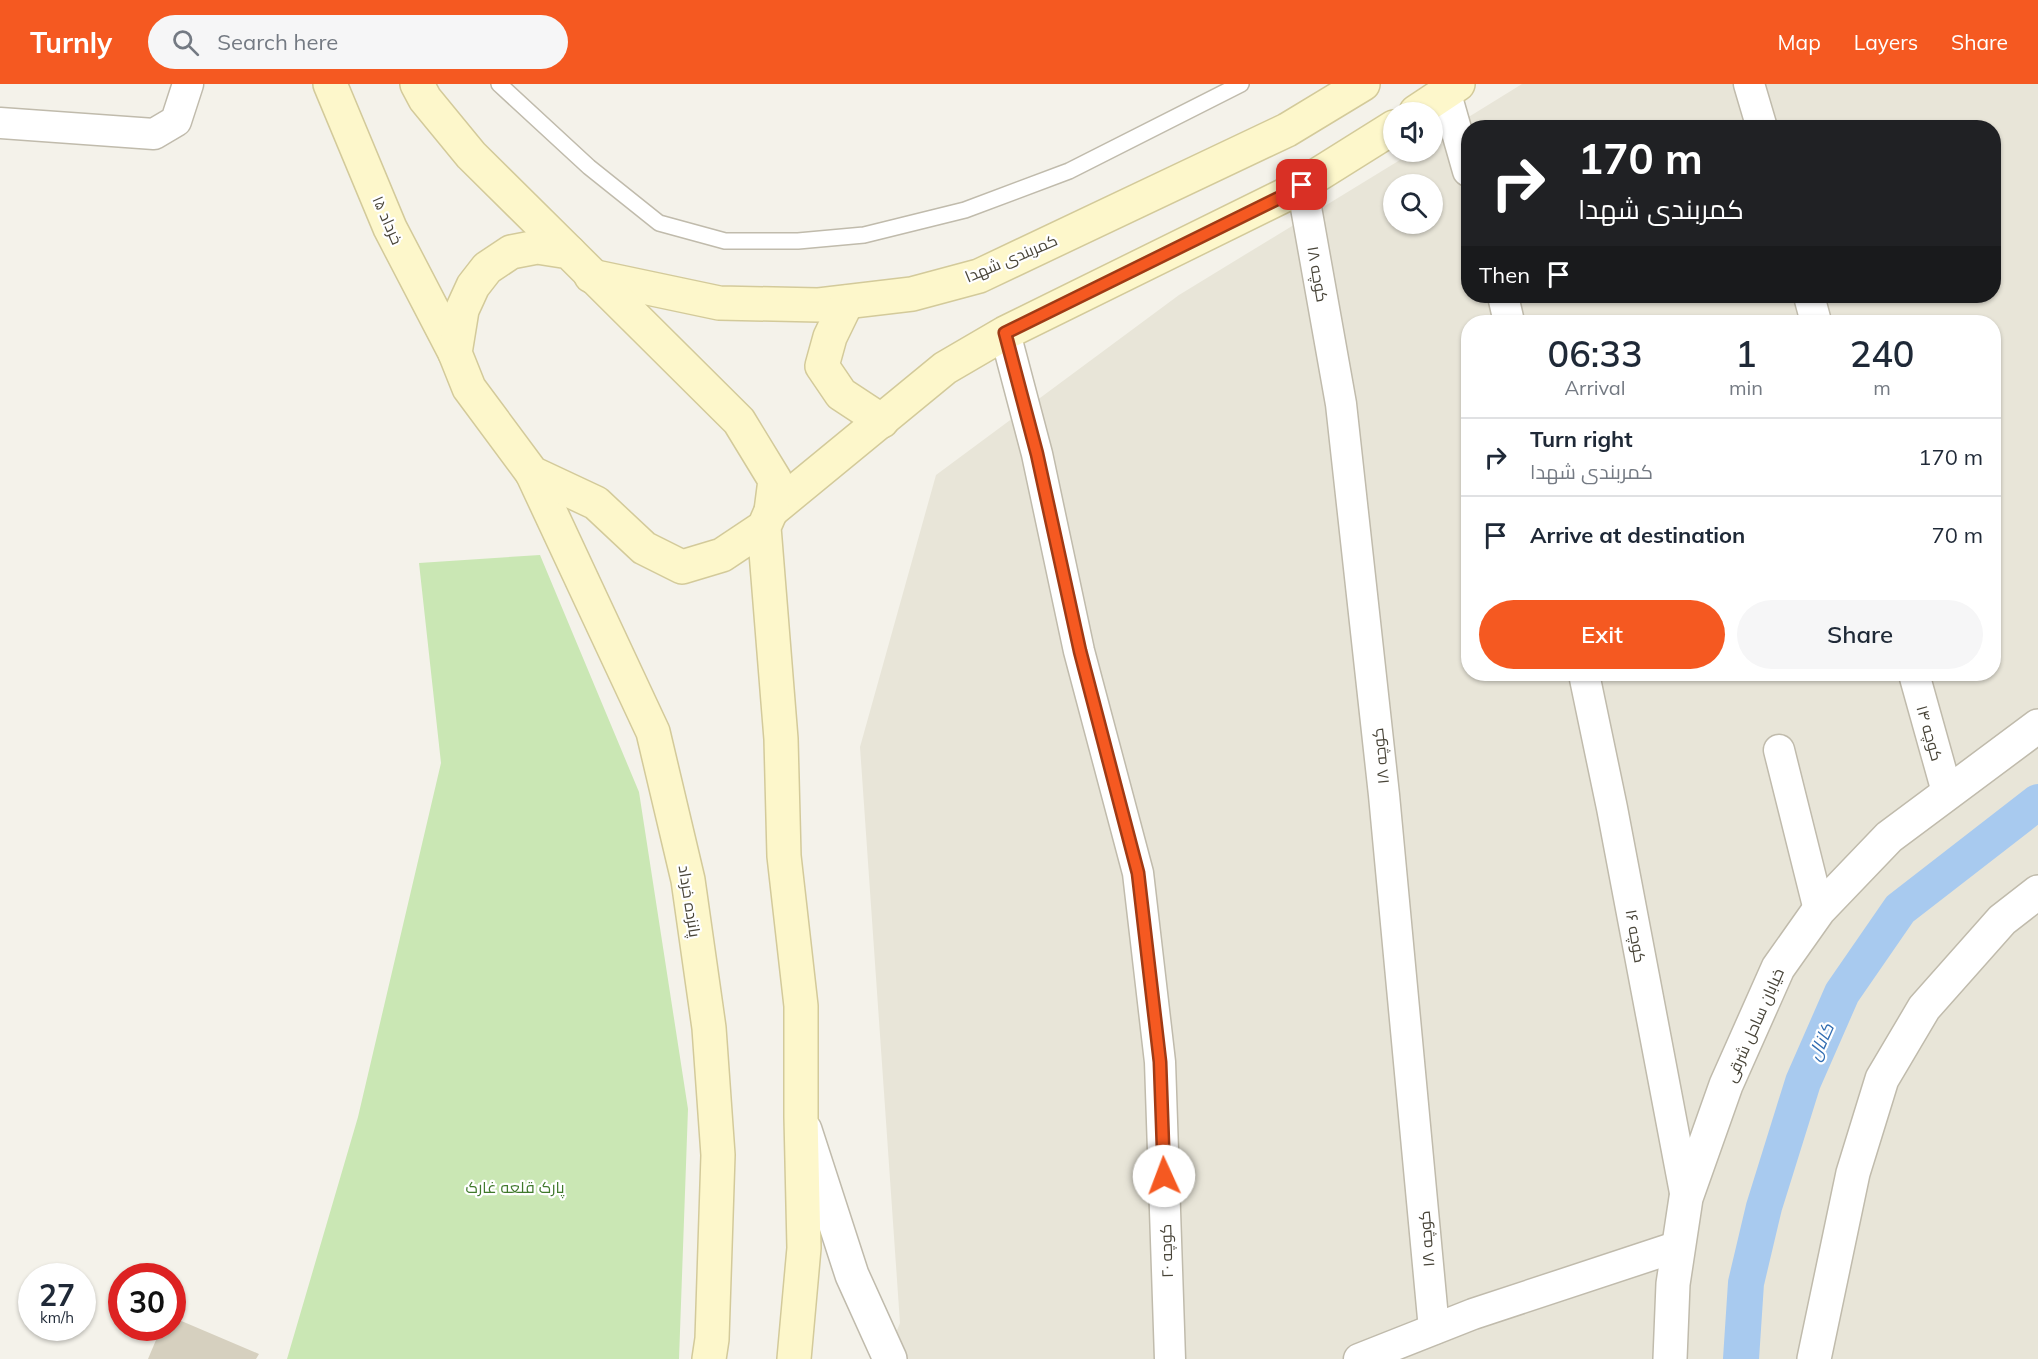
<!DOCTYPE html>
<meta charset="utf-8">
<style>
:root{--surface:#fff;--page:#f6f6f7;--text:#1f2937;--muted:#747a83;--line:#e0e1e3;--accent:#f55921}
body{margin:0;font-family:Mulish,Cairo,sans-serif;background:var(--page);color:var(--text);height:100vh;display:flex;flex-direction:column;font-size:22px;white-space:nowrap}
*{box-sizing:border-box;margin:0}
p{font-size:20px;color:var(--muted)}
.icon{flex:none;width:33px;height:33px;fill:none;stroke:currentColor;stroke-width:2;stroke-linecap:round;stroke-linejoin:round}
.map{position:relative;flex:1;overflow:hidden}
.panel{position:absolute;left:1461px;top:231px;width:540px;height:366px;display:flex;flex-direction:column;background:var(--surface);border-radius:24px;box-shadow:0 2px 4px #0004}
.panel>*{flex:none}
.banner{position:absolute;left:1461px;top:36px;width:540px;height:183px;border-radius:24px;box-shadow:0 2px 4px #0004;background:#202124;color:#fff;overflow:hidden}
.controls{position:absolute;left:1383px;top:18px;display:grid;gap:12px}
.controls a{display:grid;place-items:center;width:60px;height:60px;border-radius:50%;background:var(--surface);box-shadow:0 2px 4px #0004;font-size:30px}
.speed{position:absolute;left:18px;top:1179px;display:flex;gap:12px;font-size:30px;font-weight:700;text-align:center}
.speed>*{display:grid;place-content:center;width:78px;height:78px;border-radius:50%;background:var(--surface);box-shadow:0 2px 4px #0004;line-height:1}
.speed small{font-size:15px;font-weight:400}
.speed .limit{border:9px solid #d22;background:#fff;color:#111}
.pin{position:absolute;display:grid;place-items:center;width:51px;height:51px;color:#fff;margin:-26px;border-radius:12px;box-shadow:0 3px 9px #0006}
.me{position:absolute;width:66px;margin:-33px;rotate:358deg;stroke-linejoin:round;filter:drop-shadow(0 0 4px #0008)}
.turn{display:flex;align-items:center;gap:21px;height:126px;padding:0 18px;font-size:27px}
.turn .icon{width:78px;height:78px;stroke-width:2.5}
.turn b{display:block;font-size:42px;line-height:51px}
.then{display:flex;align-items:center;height:57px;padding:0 18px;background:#0003;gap:12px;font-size:22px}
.eta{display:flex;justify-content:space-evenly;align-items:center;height:102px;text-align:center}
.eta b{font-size:36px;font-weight:600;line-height:42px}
.cta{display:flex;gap:12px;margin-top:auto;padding:12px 18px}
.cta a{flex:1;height:69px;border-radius:36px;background:var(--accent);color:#fff;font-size:24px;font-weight:600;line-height:69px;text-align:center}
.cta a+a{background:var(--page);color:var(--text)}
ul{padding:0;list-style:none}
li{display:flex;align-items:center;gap:18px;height:78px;padding:0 18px;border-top:2px solid var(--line)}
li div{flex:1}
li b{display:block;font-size:22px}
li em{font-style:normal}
header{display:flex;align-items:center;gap:36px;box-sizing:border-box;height:84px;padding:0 30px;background:var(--accent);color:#fff}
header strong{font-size:28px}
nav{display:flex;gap:33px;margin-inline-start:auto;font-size:21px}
.search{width:420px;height:54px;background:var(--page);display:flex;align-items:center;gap:15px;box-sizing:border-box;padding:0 21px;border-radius:33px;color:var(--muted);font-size:22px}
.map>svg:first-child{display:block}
</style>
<header>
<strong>Turnly</strong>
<div class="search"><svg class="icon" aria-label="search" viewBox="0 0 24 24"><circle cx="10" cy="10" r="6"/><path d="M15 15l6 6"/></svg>Search here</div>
<nav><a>Map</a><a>Layers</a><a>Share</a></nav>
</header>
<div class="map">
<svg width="2038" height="1275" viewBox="0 0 2038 1275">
<rect width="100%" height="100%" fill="#f4f2ea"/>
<path fill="#e8e5d8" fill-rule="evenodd" d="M1522 0H2038V1275H885L900 1239 860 663 936 391 1179 211 1413 68H1432L1433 55ZM1468 44H1994V212H1468ZM1394 100H1432V140H1394ZM1468 238H1994V590H1468Z"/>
<path fill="#cae7b4" d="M540 471 639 708 688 1025 679 1275H287L358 1033 441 679 419 479Z"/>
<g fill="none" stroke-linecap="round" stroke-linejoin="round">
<path stroke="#a8caef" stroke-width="36" d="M1741 1275 1746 1199 1764 1123 1803 998 1842 909 1900 825 2038 718"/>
</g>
<path fill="#d6d0bf" d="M172 1233 259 1270 256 1275H148L161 1244H172Z"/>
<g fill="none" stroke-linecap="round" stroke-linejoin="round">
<defs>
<path id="service" d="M499 0 589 83 659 139 725 157H798L864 151 965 126 1069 87 1241 0"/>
<g id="minor">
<path d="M1749 0 1762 44"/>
<path d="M1446 10 1468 87"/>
<path d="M0 39 154 50 176 37 188 0"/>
<path d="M1302 101 1341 320 1384 711 1434 1245"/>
<path d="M1503 212 1509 238"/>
<path d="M1809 212 1816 238"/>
<path d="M1005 249 1037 370 1079 567 1138 789 1160 978 1170 1275"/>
<path d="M1584 590 1612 724 1686 1114"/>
<path d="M1914 590 1947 708"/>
<path d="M1779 666 1819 826"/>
<path d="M1359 1275 1473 1230 1679 1162"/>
</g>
<g id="tertiary">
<path d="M805 1046 852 1191 890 1275"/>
<path d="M1670 1275 1673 1200 1686 1114 1726 1001 1778 884 1819 826 1889 753 2038 642"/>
<path d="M1814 1275 1853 1089 1882 995 1924 924 2002 836 2038 808"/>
</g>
<g id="secondary">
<path d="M330 0 390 144 455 269"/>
<path d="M417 0 425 15 471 71 569 168"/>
<path d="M1416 28 1458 0"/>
<path d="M591 192 719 219 819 221 912 210 979 192 1287 46 1363 0"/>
<path d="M847 218 830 253 822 282 841 310 882 337"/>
<path d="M532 389 653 648 688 796 709 944 718 1071 712 1255 709 1275"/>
<path d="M771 427 945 284 1005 249 1287 110 1394 43"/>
<path d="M764 443 722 471 682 483 644 464 596 419 532 389 469 304 455 269 462 226 473 202 487 184 511 168 537 163 569 168 739 337 775 396 771 427 764 443 781 655 784 772 801 922V1033L804 1164 794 1275"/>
</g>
</defs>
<use href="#service" stroke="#c0bbac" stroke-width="18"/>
<use href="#minor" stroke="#c0bbac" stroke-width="33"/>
<use href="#tertiary" stroke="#c0bbac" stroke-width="36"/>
<use href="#secondary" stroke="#d3ca9a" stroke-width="36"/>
<use href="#service" stroke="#fff" stroke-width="15"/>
<use href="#minor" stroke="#fff" stroke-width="30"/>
<use href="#tertiary" stroke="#fff" stroke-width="33"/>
<use href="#secondary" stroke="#fdf7cb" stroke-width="33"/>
</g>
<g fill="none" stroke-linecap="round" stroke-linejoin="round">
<defs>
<path id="route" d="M1164 1092 1160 978 1138 789 1080 567 1037 370 1005 249 1287 110 1302 101"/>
</defs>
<use href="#route" stroke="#9f3a15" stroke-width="15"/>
<use href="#route" stroke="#f55921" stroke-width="10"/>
</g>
<g text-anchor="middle" stroke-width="4.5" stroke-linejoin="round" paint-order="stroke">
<g font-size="16" fill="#484438" stroke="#fff">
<text transform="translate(388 136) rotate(66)" y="6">۱۵ خرداد</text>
<text transform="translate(1011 174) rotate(-23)" y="6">کمربندی شهدا</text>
<text transform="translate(1318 190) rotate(80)" y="6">کوچه ۱۸</text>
<text transform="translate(1930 649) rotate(74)" y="6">کوچه ۱۴</text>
<text transform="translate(1380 672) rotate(-96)" y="6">کوچه ۱۸</text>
<text transform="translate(690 817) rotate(81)" y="6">پانزده خرداد</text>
<text transform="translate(1636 852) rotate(80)" y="6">کوچه ۱۶</text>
<text transform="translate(1754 941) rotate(-66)" y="6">خیابان ساحل شرقی</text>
<text transform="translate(1426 1155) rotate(-95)" y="6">کوچه ۱۸</text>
<text transform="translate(1166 1167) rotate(-92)" y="6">کوچه ۲۰</text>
</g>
<g font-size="16" fill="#40792c" stroke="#fff">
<text x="515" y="1109">پارک قلعه غارک</text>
</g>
<g font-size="18" font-style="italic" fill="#336eb2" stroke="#fff">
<text transform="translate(1821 958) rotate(-66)" y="6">کانال</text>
</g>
</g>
</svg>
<div class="controls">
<a><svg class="icon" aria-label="sound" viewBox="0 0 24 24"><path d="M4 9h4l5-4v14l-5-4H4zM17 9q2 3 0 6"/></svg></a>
<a><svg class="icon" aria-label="search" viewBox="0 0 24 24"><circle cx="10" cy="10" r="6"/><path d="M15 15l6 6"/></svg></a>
</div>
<div class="speed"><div>27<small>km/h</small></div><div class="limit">30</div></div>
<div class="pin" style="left:1302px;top:101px;background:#d93025"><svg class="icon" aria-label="arrive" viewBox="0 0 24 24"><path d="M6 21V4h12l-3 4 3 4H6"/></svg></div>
<svg class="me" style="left:1164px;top:1092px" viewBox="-20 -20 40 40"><circle r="19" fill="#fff"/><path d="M0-13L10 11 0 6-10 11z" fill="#f55921"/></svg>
<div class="banner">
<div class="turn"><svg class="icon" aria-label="right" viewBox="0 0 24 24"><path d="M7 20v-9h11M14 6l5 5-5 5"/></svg><div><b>170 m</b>کمربندی شهدا</div></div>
<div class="then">Then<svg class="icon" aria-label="arrive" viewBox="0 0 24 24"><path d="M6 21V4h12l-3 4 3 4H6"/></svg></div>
</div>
<section class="panel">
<div class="eta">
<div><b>06:33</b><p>Arrival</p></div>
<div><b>1</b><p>min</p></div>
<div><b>240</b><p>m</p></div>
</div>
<ul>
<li><svg class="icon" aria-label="right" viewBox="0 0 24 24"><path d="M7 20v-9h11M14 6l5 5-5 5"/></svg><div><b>Turn right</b><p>کمربندی شهدا</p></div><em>170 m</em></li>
<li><svg class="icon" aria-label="arrive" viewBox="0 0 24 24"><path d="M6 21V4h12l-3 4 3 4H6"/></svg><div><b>Arrive at destination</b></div><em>70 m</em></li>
</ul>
<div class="cta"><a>Exit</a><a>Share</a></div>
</section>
</div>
